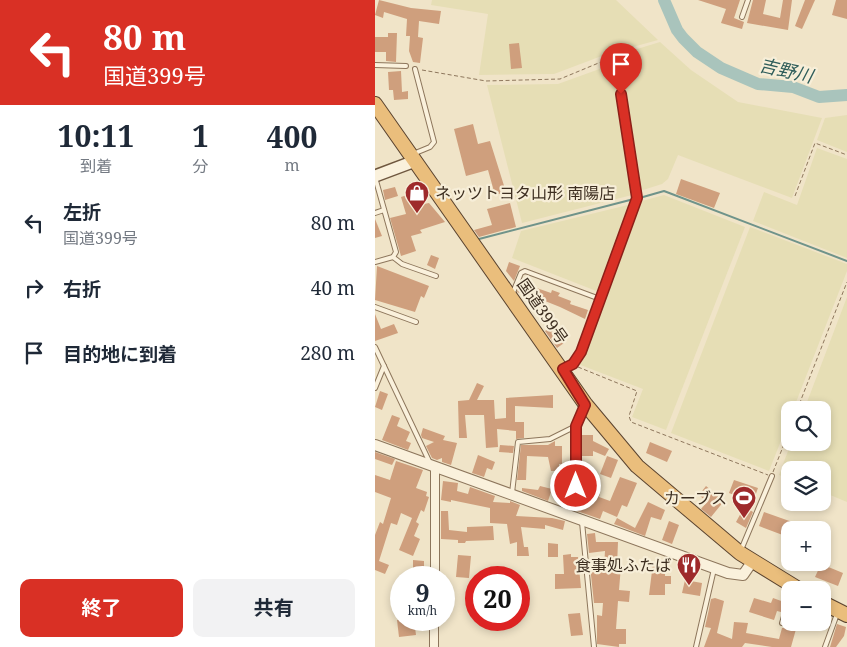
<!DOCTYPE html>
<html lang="ja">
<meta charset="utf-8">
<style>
:root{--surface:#fff;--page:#f2f2f3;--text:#1f2937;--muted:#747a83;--accent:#d93025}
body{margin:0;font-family:"Noto Serif","Noto Sans JP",serif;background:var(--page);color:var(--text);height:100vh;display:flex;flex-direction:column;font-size:19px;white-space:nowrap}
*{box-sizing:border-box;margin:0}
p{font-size:16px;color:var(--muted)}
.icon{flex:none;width:28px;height:28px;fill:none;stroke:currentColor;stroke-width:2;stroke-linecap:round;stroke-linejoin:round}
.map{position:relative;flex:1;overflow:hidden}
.drawer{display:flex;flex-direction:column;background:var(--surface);width:375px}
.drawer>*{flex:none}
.top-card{background:#d93025;color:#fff;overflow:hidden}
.fabs{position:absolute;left:406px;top:401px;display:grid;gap:10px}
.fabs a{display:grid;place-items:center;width:50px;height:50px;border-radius:10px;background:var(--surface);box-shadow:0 2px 8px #0003;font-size:25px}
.speed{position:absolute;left:15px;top:566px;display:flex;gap:10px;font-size:25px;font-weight:700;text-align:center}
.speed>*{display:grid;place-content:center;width:65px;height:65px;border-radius:50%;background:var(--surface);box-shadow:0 2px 8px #0003;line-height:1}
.speed small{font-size:12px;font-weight:400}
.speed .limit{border:8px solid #d22;background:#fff;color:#111}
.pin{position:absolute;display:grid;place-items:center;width:42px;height:42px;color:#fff;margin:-51px -21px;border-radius:50% 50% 50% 0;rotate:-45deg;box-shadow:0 0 5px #0007}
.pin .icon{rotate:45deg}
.me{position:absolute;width:55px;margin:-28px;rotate:0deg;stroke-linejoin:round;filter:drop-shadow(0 0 4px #0008)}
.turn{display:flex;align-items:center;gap:18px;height:105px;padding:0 20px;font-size:22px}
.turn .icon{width:65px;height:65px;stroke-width:2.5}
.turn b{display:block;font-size:35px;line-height:42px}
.eta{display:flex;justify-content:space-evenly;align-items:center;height:85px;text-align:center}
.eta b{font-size:30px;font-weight:700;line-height:35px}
.cta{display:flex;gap:10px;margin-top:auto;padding:10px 20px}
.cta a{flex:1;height:58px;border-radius:10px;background:var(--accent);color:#fff;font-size:20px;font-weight:700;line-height:58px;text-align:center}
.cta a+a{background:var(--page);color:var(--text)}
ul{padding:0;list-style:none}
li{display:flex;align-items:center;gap:15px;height:65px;padding:0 20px}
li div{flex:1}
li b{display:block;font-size:19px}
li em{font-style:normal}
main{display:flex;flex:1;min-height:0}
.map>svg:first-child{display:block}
</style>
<main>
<section class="drawer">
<div class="top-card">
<div class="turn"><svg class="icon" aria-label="left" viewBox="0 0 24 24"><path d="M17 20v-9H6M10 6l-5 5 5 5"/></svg><div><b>80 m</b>国道399号</div></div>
</div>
<div class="eta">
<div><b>10:11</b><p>到着</p></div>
<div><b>1</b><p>分</p></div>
<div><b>400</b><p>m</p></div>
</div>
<ul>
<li><svg class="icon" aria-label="left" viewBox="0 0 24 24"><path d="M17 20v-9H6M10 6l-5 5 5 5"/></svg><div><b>左折</b><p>国道399号</p></div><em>80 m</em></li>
<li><svg class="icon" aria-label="right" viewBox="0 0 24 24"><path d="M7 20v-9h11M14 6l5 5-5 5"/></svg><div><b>右折</b></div><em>40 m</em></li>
<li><svg class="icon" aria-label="arrive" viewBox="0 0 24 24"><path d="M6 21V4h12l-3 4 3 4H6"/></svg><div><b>目的地に到着</b></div><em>280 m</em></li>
</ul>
<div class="cta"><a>終了</a><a>共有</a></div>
</section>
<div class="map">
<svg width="472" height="647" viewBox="0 0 472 647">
<rect width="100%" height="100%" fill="#f0e4c8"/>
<g fill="#e6deb5">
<path d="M57 0H241L283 40 232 54 179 74 104 75 113 14 56 5Z"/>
<path d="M285 42 316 70 363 102 447 118 417 198 303 155 293 179 287 184 268 190 263 185 247 76 236 57Z"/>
<path d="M230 67 239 80 257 195 147 223 112 85 183 84Z"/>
<path d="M472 115V152L442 140 450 118Z"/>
<path d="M442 148 472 159V258L378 221 389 192 422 205Z"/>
<path d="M289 195 370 227 291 430 257 417 268 389 203 364 267 201Z"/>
<path d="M257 204 224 292 137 258 146 231Z"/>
<path d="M375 227 472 264V271L418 410H415V418L394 471 296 433Z"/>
<path d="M472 297V502L448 492V470H415V479L404 475 416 443 448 442V410H429Z"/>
</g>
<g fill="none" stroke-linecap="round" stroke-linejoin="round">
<g stroke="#6f938a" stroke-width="2">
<path d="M268 197 289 191 472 261"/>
<path d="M104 239 255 200"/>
</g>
<path stroke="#a9c4bc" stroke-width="12" d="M289 0 302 30 308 38 322 52 346 68 383 84 418 87 444 97 472 95"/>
</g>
<g fill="#cf9f7d">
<path d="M4 0 36 8 66 11 64 24 44 21 43 37 48 38 45 63 38 62 34 51 35 36H31L32 19 9 12 8 18 0 15Z"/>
<path d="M323 0H365L359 18 369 22 367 29 346 23 351 9Z"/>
<path d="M378 0H391L388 14 405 18 408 0H417L413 30 372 23Z"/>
<path d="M430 0H440L427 29 420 26Z"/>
<path d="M461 0H472V19L457 15Z"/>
<path d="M13 33H22L21 62 11 61V52H0V37H13Z"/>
<path d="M144 43 147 68 136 69 134 44Z"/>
<path d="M26 71 27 92 33 91V99L19 100 18 90H14L13 72Z"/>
<path d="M98 124 103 144 115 141 131 192 120 195 113 170 91 176 79 129Z"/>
<path d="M306 179 345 193 339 208 301 194Z"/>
<path d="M20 187 23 196 10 200 8 190Z"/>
<path d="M45 191 49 204 54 203 70 222 45 230 47 233 36 236 41 251 26 256 15 218 31 214 26 197Z"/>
<path d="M135 203 141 227 104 237 99 230 117 225 112 209Z"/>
<path d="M0 219 7 236 0 238Z"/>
<path d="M56 255 64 258 60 269 52 265Z"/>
<path d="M134 262 145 266 139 281 131 271Z"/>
<path d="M2 266 54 286 49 298 46 296 40 312 0 300Z"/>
<path d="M147 280 154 283 153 285 176 293 177 290 185 293 183 296 196 301 195 304 213 310 210 319 185 307 165 299 164 301 142 292Z"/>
<path d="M0 314 6 329 19 324 23 333 0 341Z"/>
<path d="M178 326 189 343 182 348 170 331Z"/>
<path d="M102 383 109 386 102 400H119L120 419 131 418V398L178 395V408L140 406V422H149V438L141 439V431L122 429 123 447 111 448 109 415H90L92 438H84L83 401 94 400Z"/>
<path d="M5 391 13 394 7 410 0 407Z"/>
<path d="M17 415 25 418 22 426 35 432 31 441 36 443 33 450 7 440Z"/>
<path d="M48 428 70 436 68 440 82 443 76 465 67 462V458L62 460 57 458 51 446 59 442 47 438 46 435Z"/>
<path d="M205 435H218V441L234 449 230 456 218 451V456H205Z"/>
<path d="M180 441V446H187V464H184V471H176L173 457 152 456 151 480H142L146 445H173Z"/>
<path d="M275 442 297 451 292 462 271 453Z"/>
<path d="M125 445 139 446 138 453 124 452Z"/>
<path d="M0 452 20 459 17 465 0 459Z"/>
<path d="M103 455 120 462 117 470 112 468 109 477 97 473Z"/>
<path d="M232 456 243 460 236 478 225 474Z"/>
<path d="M21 461 48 470 41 488 52 492 51 496 54 497 49 512 46 510 41 522 44 524 39 536 45 539 38 556 24 550 37 518 26 513 22 525 16 523 4 561 14 565 10 574 0 570V535L5 522 8 524 16 498 0 492V475L15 480Z"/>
<path d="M245 477 262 483 252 507 247 505 242 517 228 511 225 519 202 511 206 496 200 494 201 490 225 494 224 497 235 501Z"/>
<path d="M359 480 383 488 375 510 378 512 371 528 361 522 373 500 354 493Z"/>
<path d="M68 481 83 483 82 491 93 494 95 487 120 496 118 502 135 503V501L145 505 141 516 177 518 190 521 188 530 170 525V529L146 527 149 547H153L154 556H142V542L135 544 132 524 115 523V508L76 500V502L66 500Z"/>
<path d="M165 486 177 489 173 501 147 491V488L163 490Z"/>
<path d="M331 486 349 501 336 517 326 509 332 502 324 495Z"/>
<path d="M273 502 290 510 286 520 276 517 270 536 239 524 242 518 260 528Z"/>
<path d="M66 511H73L74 530 92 532V527L118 526 119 540 91 541 90 543H83V540L66 539Z"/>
<path d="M389 512 437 529 436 530H415L413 537 384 526Z"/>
<path d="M294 521 304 525 297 544 287 540Z"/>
<path d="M220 533 221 542H243L242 566H246L244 590 255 591 254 602 243 601 241 629H251V644H244V647L222 644V615L227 616 228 603H219L215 566 229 567 230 551 214 553 212 534Z"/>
<path d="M173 543 183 544V557H173Z"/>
<path d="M196 554V557H203L206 588 180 589V574H189L188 555Z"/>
<path d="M83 555 96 556 94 578 81 577Z"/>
<path d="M38 560 49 561V575L38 574Z"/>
<path d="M278 563 290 564V576H296V584H290V595H274Z"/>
<path d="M446 564 468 573 463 586 440 577Z"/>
<path d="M310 580 327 583 325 596 307 593Z"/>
<path d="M340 598 349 601 342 633 357 639 359 622 373 623 371 633 404 639 407 628H412L413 622H423L416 647H397L370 643 367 647H329L336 628 330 627 334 609 336 599Z"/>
<path d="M379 598 396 603 398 598 409 602 406 612 402 611 399 620 374 612Z"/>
<path d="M205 613 208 635 196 636 193 614Z"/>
<path d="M22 620H39L41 635 24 637Z"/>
<path d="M462 624 471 627 469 636 461 647H455Z"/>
</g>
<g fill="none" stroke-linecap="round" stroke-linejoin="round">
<defs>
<g id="service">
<path d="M367 17 373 0"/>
<path d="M0 65 31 66"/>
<path d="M38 154 55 147 59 142 40 69"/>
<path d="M0 213 9 210"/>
<path d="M18 257 27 264 61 276"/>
<path d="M0 262 18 257 21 252 0 177"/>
<path d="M137 295 146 273 150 271 225 299"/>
<path d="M0 307 41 322"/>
<path d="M0 347 55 463"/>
<path d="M190 368 198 364 206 352 262 198 243 77 232 60"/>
<path d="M0 388 9 366"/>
<path d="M201 486V426L209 407"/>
<path d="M137 493 143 442 175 439 201 426"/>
<path d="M207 522 219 647"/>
<path d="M366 550 397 476"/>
<path d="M407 623 415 596"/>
<path d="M321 647 339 569"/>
<path d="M450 647 462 614"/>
</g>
<g id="minor">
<path d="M60 578V467"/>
<path d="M59 647V620"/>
</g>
<path id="tertiary" d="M0 445 353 573 368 575 377 562"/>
<path id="secondary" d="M0 176 40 161"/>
<g id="trunk">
<path d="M0 104 211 405 262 466 365 553 425 590"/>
<path d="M448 603 472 615"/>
</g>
</defs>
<use href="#service" stroke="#8d765c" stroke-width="6"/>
<use href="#minor" stroke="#8d765c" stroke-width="10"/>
<use href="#tertiary" stroke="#8d765c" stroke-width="12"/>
<use href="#secondary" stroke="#6f573f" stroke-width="14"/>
<use href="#trunk" stroke="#5b4430" stroke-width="16"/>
<g stroke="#8d765c" stroke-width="1" stroke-dasharray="4 2.5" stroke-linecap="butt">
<path d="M47 70 111 81 185 79 226 62"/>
<path d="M420 196 440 143 472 155"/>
<path d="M203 367 262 391 254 416 256 422 393 475"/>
<path d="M422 410 472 282"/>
<path d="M398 472 415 429"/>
</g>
<use href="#service" stroke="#faf1dc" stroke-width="4"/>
<use href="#minor" stroke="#faf1dc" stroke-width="8"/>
<use href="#tertiary" stroke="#faf1dc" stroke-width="10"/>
<use href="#secondary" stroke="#faf1dc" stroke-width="11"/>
<use href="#trunk" stroke="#eabe7c" stroke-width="14"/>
</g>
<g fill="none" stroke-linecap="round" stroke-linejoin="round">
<defs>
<path id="route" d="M201 486V426L210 405 188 369 198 364 206 352 262 198 246 94"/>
</defs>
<use href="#route" stroke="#8d1f18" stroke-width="12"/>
<use href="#route" stroke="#d93025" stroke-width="9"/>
</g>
<defs>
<symbol id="shop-pin" viewBox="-11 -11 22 30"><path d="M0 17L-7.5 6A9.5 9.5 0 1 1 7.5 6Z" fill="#9e2a2b" stroke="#f7eed8"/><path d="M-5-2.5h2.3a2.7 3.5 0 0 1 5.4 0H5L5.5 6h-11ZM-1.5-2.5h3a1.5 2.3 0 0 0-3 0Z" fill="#fff"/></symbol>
<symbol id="stadium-pin" viewBox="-11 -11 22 30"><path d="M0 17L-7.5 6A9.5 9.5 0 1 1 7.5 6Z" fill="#9e2a2b" stroke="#f7eed8"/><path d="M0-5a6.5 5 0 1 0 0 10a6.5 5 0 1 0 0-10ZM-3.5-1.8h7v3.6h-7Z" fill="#fff"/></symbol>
<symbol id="restaurant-pin" viewBox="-11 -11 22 30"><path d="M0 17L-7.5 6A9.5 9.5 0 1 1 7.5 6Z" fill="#9e2a2b" stroke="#f7eed8"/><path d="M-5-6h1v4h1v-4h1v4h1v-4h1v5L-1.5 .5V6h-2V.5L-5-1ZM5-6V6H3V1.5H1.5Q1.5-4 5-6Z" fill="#fff"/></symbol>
</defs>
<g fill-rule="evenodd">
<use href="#shop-pin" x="28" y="179" width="28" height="38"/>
<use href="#stadium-pin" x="355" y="484" width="28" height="38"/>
<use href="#restaurant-pin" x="300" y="551" width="28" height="38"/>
</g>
<g text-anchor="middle" stroke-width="4.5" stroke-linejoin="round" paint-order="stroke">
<g font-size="16" fill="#3d2e20" stroke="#f7eed8" text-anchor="end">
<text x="60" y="199" text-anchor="start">ネッツトヨタ山形 南陽店</text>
<text x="352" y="504">カーブス</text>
<text x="296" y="571">食事処ふたば</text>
</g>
<g font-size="16" fill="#3d2e20" stroke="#f7eed8">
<text transform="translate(168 311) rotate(55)" y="6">国道399号</text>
</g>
<g font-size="18" font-style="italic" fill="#2f5d5a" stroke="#f7eed8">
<text transform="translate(411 71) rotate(13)" y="6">吉野川</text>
</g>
</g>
</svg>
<div class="fabs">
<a><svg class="icon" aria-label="search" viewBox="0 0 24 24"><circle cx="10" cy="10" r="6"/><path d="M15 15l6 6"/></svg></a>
<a><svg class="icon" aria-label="layers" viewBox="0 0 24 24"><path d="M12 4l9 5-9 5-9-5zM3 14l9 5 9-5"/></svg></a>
<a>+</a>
<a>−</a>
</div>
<div class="speed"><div>9<small>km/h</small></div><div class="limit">20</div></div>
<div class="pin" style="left:246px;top:94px;background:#d93025"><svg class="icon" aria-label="arrive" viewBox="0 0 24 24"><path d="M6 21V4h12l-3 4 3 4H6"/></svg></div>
<svg class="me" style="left:201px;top:486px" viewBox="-20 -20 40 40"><circle r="17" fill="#d93025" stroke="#fff" stroke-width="3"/><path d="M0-11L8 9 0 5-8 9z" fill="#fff"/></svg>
</div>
</main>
